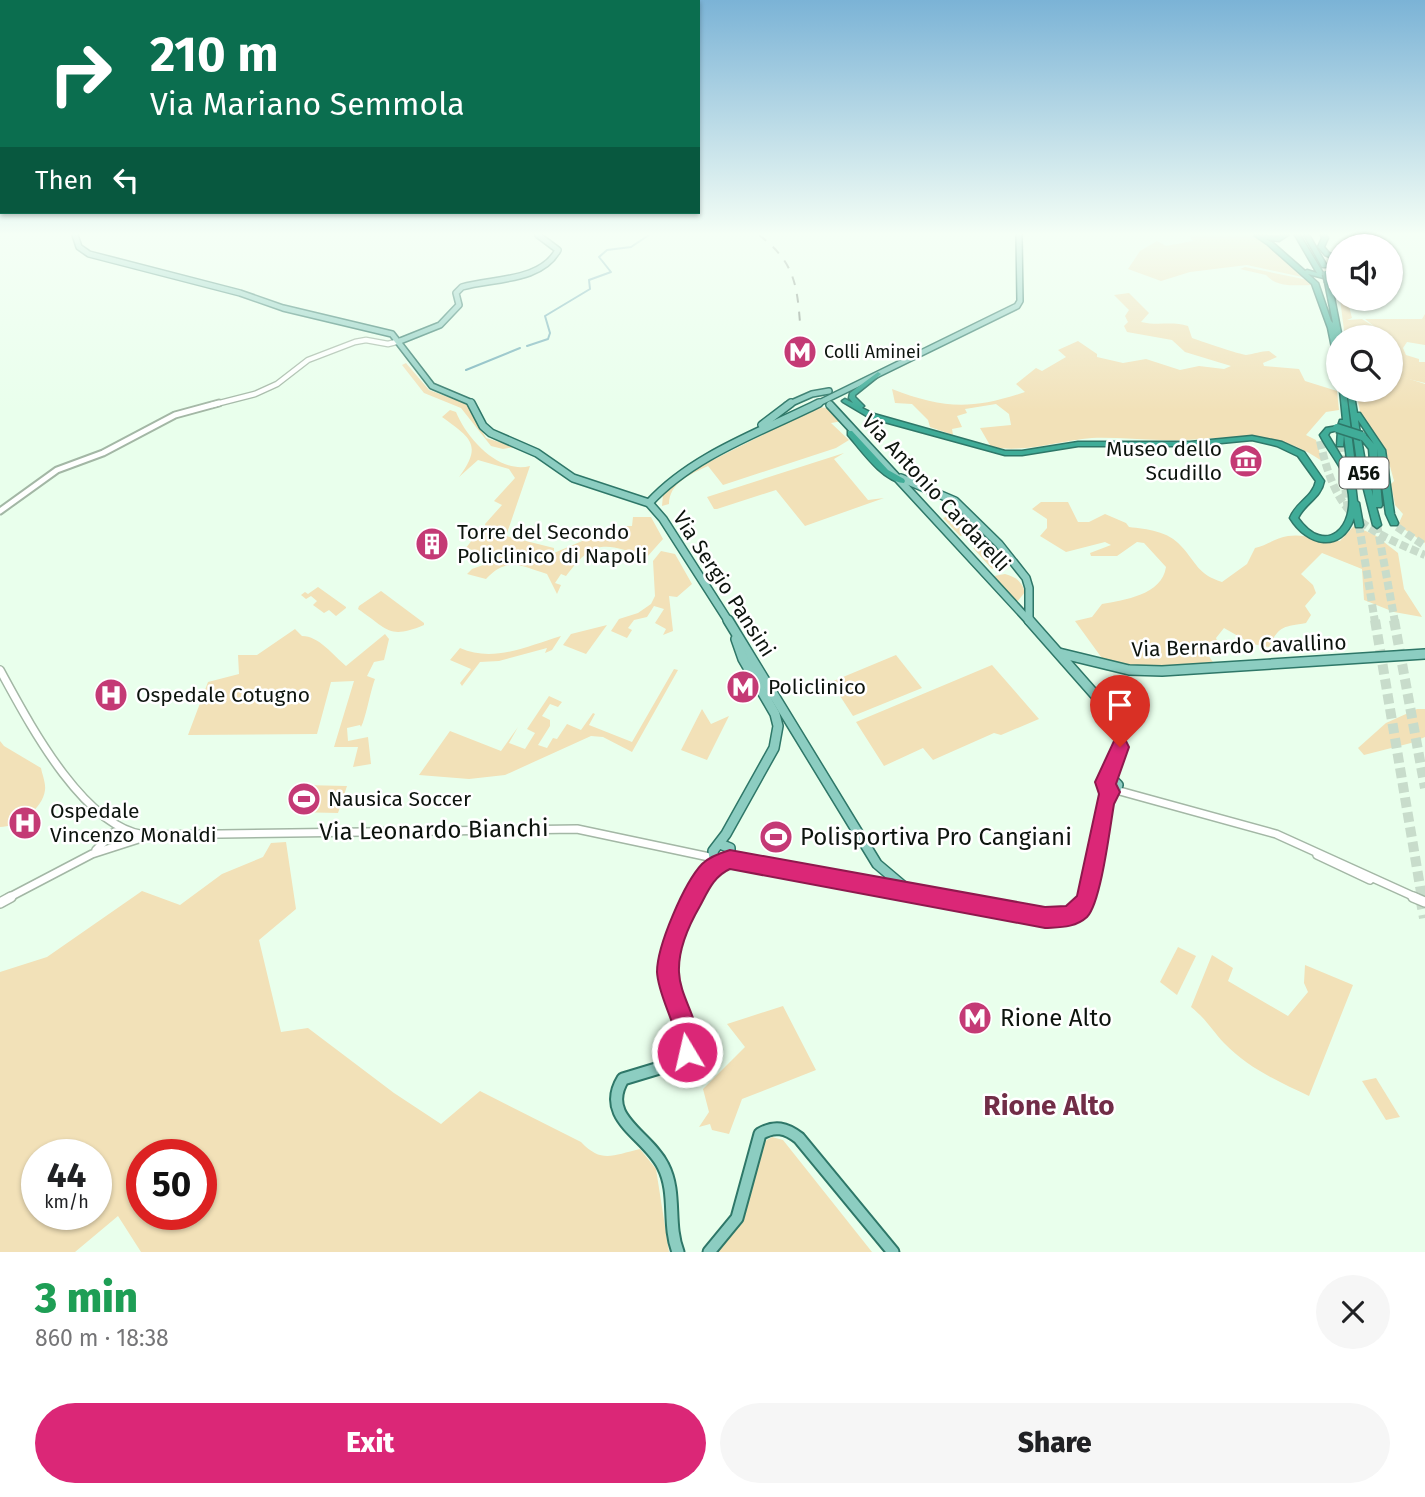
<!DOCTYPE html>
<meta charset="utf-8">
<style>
:root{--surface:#fff;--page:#f6f6f6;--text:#202124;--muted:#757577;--accent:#db2777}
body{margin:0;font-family:"Fira Sans",sans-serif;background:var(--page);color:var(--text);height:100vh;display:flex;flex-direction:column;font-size:26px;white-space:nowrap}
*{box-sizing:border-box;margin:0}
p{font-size:23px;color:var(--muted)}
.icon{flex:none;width:38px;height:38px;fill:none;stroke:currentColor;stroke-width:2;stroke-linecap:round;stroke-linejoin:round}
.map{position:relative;height:1252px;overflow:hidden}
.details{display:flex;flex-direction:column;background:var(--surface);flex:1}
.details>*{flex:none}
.banner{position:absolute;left:0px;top:0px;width:700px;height:214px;box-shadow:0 2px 5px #0004;background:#0b6e4f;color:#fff;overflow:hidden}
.buttons{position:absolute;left:1326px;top:234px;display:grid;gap:14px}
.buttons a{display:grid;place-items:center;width:77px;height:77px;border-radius:50%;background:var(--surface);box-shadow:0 2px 5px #0004;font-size:35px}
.speed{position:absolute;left:21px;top:1139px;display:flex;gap:14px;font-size:35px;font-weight:700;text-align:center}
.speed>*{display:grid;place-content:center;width:91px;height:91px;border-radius:50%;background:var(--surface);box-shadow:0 2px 5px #0004;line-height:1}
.speed small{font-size:18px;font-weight:400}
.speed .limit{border:10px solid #d22;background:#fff;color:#111}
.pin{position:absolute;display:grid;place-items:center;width:60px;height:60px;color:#fff;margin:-72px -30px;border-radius:50% 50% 50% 0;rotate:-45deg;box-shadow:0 0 7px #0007}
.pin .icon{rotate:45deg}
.me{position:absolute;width:77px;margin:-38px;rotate:351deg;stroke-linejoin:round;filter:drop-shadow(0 0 5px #0008)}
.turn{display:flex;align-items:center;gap:24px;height:147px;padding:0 35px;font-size:32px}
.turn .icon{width:91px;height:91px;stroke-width:2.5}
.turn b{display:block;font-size:49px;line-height:60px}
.then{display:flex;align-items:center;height:66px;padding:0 35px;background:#0003;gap:14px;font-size:26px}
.round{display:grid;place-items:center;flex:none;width:74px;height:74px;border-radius:37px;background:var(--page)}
.headline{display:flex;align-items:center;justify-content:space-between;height:119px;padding:0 35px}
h1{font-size:42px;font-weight:800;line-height:52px;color:#1e9e55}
.primary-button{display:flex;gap:14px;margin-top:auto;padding:14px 35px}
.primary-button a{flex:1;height:80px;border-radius:42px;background:var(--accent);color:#fff;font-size:28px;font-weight:800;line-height:80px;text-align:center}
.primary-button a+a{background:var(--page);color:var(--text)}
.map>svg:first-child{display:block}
</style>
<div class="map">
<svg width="1425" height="1252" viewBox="0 0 1425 1252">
<rect width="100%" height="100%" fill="#e9ffec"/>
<g fill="#f2e1b8" fill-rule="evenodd">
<path d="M1189 235H1253L1269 244 1307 278 1247 265 1190 272 1161 281 1128 269 1140 251 1157 241 1166 246 1193 241Z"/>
<path d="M1245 267 1308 280 1313 285C1295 285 1278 288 1266 275L1240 269Z"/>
<path d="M1129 293 1149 313 1141 322C1157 326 1173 321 1188 326L1192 338C1197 340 1242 355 1246 355 1254 354 1261 351 1269 351L1277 357 1263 363 1264 366 1299 369 1305 381 1337 391 1339 410 1326 412 1306 435 1316 440 1322 461C1268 423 1221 442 1162 440 1139 440 1115 437 1092 438 1057 441 1027 453 991 447L980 428 1011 425 1009 414 996 404 965 409 967 413 957 416 962 427 952 429 953 435 930 427 928 420 912 404 895 403 892 389C944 409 971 410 1025 392L1016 384 1036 368 1042 371 1066 357 1058 350 1078 341 1097 354V357L1123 363 1146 359 1180 370 1199 366 1224 369 1231 366 1185 352 1172 340 1127 332 1124 326 1128 322 1125 316 1129 310 1114 295Z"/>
<path d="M1340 299 1349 306 1352 318 1347 320 1362 319 1375 327 1365 319H1422L1425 314V345L1407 342 1403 348 1406 355 1419 359V362H1425V383L1404 378 1391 371V338H1345Z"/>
<path d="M406 363 429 390 467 404 486 438 515 447 503 449 491 446 461 408 424 393 402 365Z"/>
<path d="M1391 373 1425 384V543L1398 525 1403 514 1395 505 1391 484 1394 481 1385 448 1361 417 1356 390H1391V383L1395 381Z"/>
<path d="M818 407 835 409 843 421 831 423 849 440 836 448 723 485 708 466C691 474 669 483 669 504L662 506 663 495 675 479Z"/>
<path d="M450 410 456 412C467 439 499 474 530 466L506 536 554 548V553L608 530H621L625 526H632L633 517H651L663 539 647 557C605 543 594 538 566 576L561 574 555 583 561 585 557 594 547 574C521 566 507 556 486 579L467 574 472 569 483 565 479 552 466 548 472 540 461 536 458 525 466 534 486 528 485 524 502 505 494 501 515 478 509 469 478 460 459 477C484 444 469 437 442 417Z"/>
<path d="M844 453 834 459 868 500 884 498 805 526 776 490 717 509H714L707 497Z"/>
<path d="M1041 502H1068L1078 522H1089L1105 514 1126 523 1129 527C1147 529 1168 531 1181 546 1197 563 1197 574 1222 582L1247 564 1255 548C1267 545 1276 538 1288 536 1306 533 1322 542 1340 541L1354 526 1375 535 1398 553 1404 589 1422 617 1394 612 1364 600 1362 569 1322 553 1301 574 1313 585 1316 593 1305 606 1311 615 1306 623C1284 627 1279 625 1269 647L1252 644 1224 628 1216 638 1220 648 1208 655 1215 665 1162 671 1104 661 1075 621 1092 617 1102 604C1124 600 1162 595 1166 567L1144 543 1137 542 1117 556H1091L1090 553 1111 545 1105 542 1066 552 1040 536 1047 528V519L1032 509Z"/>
<path d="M959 512 968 515 977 525 976 531 960 536 943 518Z"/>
<path d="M983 545C995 546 1002 550 1004 563L992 569 973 548Z"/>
<path d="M661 551 675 554 692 584 677 597 669 596 673 631 663 635 666 629 655 623 664 609 654 606 647 617 634 620 628 628 632 630 627 638 611 631 619 619 638 613 651 604 655 596 653 561Z"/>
<path d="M1005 574C1016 577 1021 581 1025 592L1017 602 994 576Z"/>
<path d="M318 587 346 607V608L336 616 329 610 324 613 313 605 317 601 311 596 306 599 301 595 305 592 308 594Z"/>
<path d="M381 591 424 623V625C388 640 388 629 358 609L359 606Z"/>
<path d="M607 625 586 654 563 645 571 634Z"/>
<path d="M295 629 302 636C319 636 333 655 346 666L385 634 389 639 384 660 374 662 367 676 375 679C370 692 366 718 361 727L360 725 347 728 348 741 368 737 371 764 353 767 358 747H334L354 681 331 682 317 734 188 735 208 682 239 674 238 655H257Z"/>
<path d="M561 636 552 650 545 653 547 648 499 661 480 662 462 686 460 683 471 669 450 660 460 648C493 663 528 646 561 636Z"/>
<path d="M896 655 922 688 853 716 831 682Z"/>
<path d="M992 665 1039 719 1001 735 994 733 933 760 923 748 884 766 856 722Z"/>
<path d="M674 669 678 670 632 752 603 737 591 736 505 775 469 779 419 775 450 731 501 751 518 727 509 743 525 749 535 733 527 729 549 696 562 702 558 707 550 704 542 716 550 720V726L538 745 547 748 553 738 557 739 567 724 581 730 593 713 595 714 589 725 632 742Z"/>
<path d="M702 709 711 724 729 716 707 760 681 750Z"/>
<path d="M1417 709H1425V737L1411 743 1364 755 1358 748 1386 723Z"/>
<path d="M0 741 4 746 41 768C42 774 46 783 45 790 43 809 17 827 0 827Z"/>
<path d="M303 785 347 786 338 813 292 812Z"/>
<path d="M286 842 296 909 259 940 281 1032 308 1028 394 1093 441 1124 480 1091 581 1142C602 1164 613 1155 640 1149L656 1169 669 1252H141L118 1216 75 1252H0V972L47 957 142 891 180 905 222 874 263 857 271 843ZM96 1155V1214H37V1155ZM201 1155V1214H142V1155Z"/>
<path d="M1178 947 1196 956 1177 995 1160 982Z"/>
<path d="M1212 955 1233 968 1228 981 1288 1016 1308 992 1304 983 1305 965 1353 985 1309 1096C1279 1082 1248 1068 1224 1043 1212 1030 1207 1020 1191 1007Z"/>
<path d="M783 1006 816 1070 742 1099 729 1134 712 1130 710 1124 699 1127 709 1112 703 1089 745 1047 727 1024Z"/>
<path d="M1376 1078 1400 1117 1386 1120 1362 1081Z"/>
<path d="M772 1137 783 1140 872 1252H714L740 1223 762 1143Z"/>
</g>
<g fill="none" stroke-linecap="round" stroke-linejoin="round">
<g stroke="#77b2bb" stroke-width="2">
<path d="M527 346 548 339 550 333 545 316 590 289 589 280 611 272 599 257 607 250 631 247 649 235"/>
<path d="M466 370 520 348"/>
</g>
<g stroke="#c8dccb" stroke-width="8" stroke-dasharray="8 3.5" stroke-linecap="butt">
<path d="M1320 441C1336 514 1358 527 1425 555"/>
<path d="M1340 444 1348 511"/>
<path d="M1359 525 1375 622"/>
<path d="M1377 525 1395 622"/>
<path d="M1397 527 1425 546"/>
</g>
<g stroke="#c8dccb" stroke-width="10" stroke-dasharray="10 5" stroke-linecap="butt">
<path d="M1375 620 1422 898"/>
<path d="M1394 620 1425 788"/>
</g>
<path stroke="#c8dccb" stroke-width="12" stroke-dasharray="12 6" stroke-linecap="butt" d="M1421 897 1425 918"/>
<defs>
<path id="minor-far3" d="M212 405 255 394 277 384 308 360 355 342 366 340 388 344 400 341"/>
<path id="minor-far2" d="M0 511 57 470 103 453 175 415 219 403"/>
<g id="minor-far1">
<path d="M0 670C28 721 82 826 144 835"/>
<path d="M1116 790 1276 834 1417 898"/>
<path d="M96 850 113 833 122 830"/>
<path d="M1317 855 1370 880"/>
<path d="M8 898 92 854 151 835 577 829 714 858"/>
</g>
<g id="minor">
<path d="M1413 897 1425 902"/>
<path d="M0 903 11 897"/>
</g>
<g id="major-far3">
<path d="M75 235 79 247 89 254 240 293 283 308 392 334 432 386 470 402 472 405"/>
<path d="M400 341 440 325 459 305 456 293 462 287C493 278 541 282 558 250L538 235"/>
<path d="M787 405 812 394 829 391"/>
<path d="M815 405 1017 306 1020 301 1019 235"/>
</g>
<g id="major-far2">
<path d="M471 403 483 426 491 433 537 453 573 478 649 503 663 519 729 622"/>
<path d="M830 405 1030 622"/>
<path d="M762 425 791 403"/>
<path d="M901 478 955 501 999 544 1026 578 1029 588V621"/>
<path d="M649 503C693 455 761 432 819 403"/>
</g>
<g id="major-far1">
<path d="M728 620 877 864 909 891"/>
<path d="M1029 620 1118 721 1121 743 1106 778"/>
<path d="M1059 653 1129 670 1162 671 1425 654"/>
<path d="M1111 778 1118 785 1116 790 1111 791"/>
<path d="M720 844 730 848V859"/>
<path d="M730 859 941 898"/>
<path d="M720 863 714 858 713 851 726 834 774 748 778 726 775 714 743 659 736 639"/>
<path d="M693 898 714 859"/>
<path d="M1086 898 1105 803 1111 791"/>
</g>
<g id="major">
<path d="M931 897 1045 918 1074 913 1086 897"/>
<path d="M678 1252C667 1224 677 1193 663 1166 648 1135 599 1118 623 1079L676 1063 687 1052C690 1031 680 1014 673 995 660 960 677 927 694 897"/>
<path d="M709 1252 737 1218 760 1134C775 1125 786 1128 799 1138L893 1252"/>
</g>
<g id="highway">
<path d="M1254 235 1278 237 1281 235H1288L1279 241 1266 239 1273 243 1305 271 1307 270 1317 273 1295 235H1300L1323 273 1322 274 1339 278V282L1308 274 1318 283 1331 321 1333 323 1325 282 1328 280 1331 282 1342 338H1339V340L1336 339 1339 350V369L1336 367 1328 328 1312 284 1267 244Z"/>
<path d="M1304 235H1309L1327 266 1326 267H1322Z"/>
<path d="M1321 235H1326L1328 238 1324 247 1329 253 1339 257V261L1325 255 1319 248 1318 247 1322 238Z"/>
<path d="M878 372 881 374 880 375 855 395V397L864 406 862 408 874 414 1005 451H1022L1078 442H1190L1252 436 1282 442 1304 452 1324 481C1321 498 1305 503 1298 518 1326 557 1356 527 1348 489 1345 469 1329 453 1320 435L1326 428 1338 426 1340 420H1343L1340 390H1346L1357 482 1355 484 1357 501 1359 503 1363 525 1362 527H1356L1354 518C1341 554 1307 546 1290 518 1296 502 1313 497 1316 481L1298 456 1277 446 1252 440 1190 446H1078L1022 455H1005L870 418 843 402 842 401 845 399 853 403 849 398 850 393ZM1338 430 1337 446H1343L1344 435 1348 468 1328 435 1330 432Z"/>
<path d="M1347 390H1353L1357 413H1360L1385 450 1394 514 1398 523 1397 525H1391L1386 514 1377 449 1382 505 1381 507H1376L1381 525 1377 528 1373 525 1357 462ZM1358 420 1374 444 1365 434H1360ZM1361 439 1369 449 1373 496 1365 462Z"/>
<path d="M848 431H852L888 470 904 479 905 481 904 483C883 482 861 450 848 435Z"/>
</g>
</defs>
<use href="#minor-far3" stroke="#a3b7a5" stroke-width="7"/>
<use href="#minor-far2" stroke="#a3b7a5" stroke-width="9"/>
<use href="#minor-far1" stroke="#a3b7a5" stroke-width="10"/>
<use href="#minor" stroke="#a3b7a5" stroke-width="12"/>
<use href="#major-far3" stroke="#2e7768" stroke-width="8"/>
<use href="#major-far2" stroke="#2e7768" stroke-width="10"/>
<use href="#major-far1" stroke="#2e7768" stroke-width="12"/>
<use href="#major" stroke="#2e7768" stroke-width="15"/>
<use href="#highway" stroke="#2e7768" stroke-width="3"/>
<use href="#minor-far3" stroke="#fff" stroke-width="4.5"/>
<use href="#minor-far2" stroke="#fff" stroke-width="5"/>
<use href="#minor-far1" stroke="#fff" stroke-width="7"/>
<use href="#minor" stroke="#fff" stroke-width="9"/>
<use href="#major-far3" stroke="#8ccdc1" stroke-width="5"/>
<use href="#major-far2" stroke="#8ccdc1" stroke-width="7"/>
<use href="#major-far1" stroke="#8ccdc1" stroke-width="9"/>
<use href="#major" stroke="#8ccdc1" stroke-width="11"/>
<use href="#highway" fill="#40ac98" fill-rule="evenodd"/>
<path stroke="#7f8d81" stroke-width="2" stroke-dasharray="9 9" stroke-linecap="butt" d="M759 235C793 261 797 282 800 323"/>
<defs>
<g id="highway-bridge-far1">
<path d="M1326 274 1328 282"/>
<path d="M1333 275 1337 289"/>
</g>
<path id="highway-bridge" d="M1337 428 1362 436"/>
</defs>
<use href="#highway-bridge-far1" stroke="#2e7768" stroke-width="9" stroke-linecap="butt"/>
<use href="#highway-bridge" stroke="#2e7768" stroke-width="11" stroke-linecap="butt"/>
<use href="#highway-bridge-far1" stroke="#40ac98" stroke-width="6"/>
<use href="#highway-bridge" stroke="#40ac98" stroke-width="8"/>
</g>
<linearGradient id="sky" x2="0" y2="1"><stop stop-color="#7bb3d6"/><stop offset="0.57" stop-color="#f5fff6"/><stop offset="1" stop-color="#f5fff6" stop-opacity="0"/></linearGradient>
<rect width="1425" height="411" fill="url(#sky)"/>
<path fill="#db2777" stroke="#8e194d" stroke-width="2" d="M1120 739 1126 741 1129 747 1116 784 1120 792 1114 804C1110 827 1101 903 1087 917 1075 928 1060 927 1045 928L730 869C714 876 708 891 700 906 689 925 678 949 679 972 680 1002 708 1029 695 1060L687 1063 679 1060C675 1050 677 1040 674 1029 669 1011 658 991 657 972 657 946 684 883 702 864 709 857 720 853 730 850L1045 907 1066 906 1077 896 1099 794 1095 782 1114 741Z"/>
<defs>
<symbol id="metro-disc" viewBox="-11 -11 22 22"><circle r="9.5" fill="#c43a75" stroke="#fff"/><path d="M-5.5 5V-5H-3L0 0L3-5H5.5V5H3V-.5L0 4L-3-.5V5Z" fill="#fff"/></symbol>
<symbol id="museum-disc" viewBox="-11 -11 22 22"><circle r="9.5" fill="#c43a75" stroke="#fff"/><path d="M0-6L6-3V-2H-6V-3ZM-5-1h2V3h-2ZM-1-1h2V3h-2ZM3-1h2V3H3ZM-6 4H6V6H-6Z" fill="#fff"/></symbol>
<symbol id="building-disc" viewBox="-11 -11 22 22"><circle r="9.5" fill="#c43a75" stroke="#fff"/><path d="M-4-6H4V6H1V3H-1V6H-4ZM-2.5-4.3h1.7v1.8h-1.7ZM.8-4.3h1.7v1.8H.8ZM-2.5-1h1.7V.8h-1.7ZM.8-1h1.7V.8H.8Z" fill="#fff"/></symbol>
<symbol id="hospital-disc" viewBox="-11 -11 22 22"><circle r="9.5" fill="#c43a75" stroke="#fff"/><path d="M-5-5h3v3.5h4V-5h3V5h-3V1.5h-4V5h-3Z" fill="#fff"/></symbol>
<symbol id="stadium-disc" viewBox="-11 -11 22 22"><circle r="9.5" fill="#c43a75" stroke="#fff"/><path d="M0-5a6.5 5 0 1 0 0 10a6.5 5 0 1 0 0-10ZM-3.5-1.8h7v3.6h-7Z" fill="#fff"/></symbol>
</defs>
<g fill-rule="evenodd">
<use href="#metro-disc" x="781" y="333" width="38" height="38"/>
<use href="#museum-disc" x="1227" y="442" width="38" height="38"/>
<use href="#building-disc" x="413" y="525" width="38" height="38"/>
<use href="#metro-disc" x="724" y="668" width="38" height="38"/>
<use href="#hospital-disc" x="92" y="676" width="38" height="38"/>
<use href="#stadium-disc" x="285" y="780" width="38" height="38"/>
<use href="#hospital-disc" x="6" y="804" width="38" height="38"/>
<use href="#stadium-disc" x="757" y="818" width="38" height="38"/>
<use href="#metro-disc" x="956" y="999" width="38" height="38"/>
</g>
<g text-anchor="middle" stroke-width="5" stroke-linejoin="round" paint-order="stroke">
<g font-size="18" fill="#0d140e" stroke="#fff" text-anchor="start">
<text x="824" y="358">Colli Aminei</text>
</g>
<rect fill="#fff" stroke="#565a56" stroke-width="2" x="1339.5" y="457.5" width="49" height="31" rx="5"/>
<g font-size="19" font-weight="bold" fill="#0d140e">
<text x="1364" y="480">A56</text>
</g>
<g font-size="21" fill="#0d140e" stroke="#fff" text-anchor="start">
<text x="1222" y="456" text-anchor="end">Museo dello<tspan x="1222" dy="24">Scudillo</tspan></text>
<text x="457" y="539">Torre del Secondo<tspan x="457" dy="24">Policlinico di Napoli</tspan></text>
<text x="768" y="694">Policlinico</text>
<text x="136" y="702">Ospedale Cotugno</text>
<text x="328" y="806">Nausica Soccer</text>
<text x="50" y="818">Ospedale<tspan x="50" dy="24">Vincenzo Monaldi</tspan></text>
</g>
<g font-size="21" fill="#0d140e" stroke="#fff">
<text transform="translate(936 493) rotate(47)" y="7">Via Antonio Cardarelli</text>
<text transform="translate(724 584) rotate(57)" y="7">Via Sergio Pansini</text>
<text transform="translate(1239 646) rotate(-2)" y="7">Via Bernardo Cavallino</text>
</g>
<g font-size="24" fill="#0d140e" stroke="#fff">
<text transform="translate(434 830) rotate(-1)" y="8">Via Leonardo Bianchi</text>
</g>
<g font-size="24" fill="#0d140e" stroke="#fff" text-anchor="start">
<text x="800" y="845">Polisportiva Pro Cangiani</text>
<text x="1000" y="1026">Rione Alto</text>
</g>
<g font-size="28" font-weight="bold" fill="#712d47" stroke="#fff">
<text x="1049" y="1115">Rione Alto</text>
</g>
</g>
</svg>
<div class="buttons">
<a><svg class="icon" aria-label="sound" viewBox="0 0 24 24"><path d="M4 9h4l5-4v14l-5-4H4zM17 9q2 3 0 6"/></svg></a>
<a><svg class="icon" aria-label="search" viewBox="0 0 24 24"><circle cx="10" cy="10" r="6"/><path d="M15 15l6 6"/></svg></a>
</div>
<div class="speed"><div>44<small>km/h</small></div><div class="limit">50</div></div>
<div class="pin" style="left:1120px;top:747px;background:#d93025"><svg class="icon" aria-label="arrive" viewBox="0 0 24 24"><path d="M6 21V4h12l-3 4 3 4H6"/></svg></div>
<svg class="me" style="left:687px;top:1052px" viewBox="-20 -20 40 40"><circle r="17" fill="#db2777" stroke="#fff" stroke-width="3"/><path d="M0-11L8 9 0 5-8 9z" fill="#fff"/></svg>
<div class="banner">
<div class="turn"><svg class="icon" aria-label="right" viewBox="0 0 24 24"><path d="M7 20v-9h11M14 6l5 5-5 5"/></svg><div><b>210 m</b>Via Mariano Semmola</div></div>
<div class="then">Then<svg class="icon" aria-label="left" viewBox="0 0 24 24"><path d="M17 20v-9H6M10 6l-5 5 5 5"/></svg></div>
</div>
</div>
<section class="details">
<div class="headline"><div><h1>3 min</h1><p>860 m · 18:38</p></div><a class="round"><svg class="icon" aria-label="close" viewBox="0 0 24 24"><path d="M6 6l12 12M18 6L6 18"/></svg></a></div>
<div class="primary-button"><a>Exit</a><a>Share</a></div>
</section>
